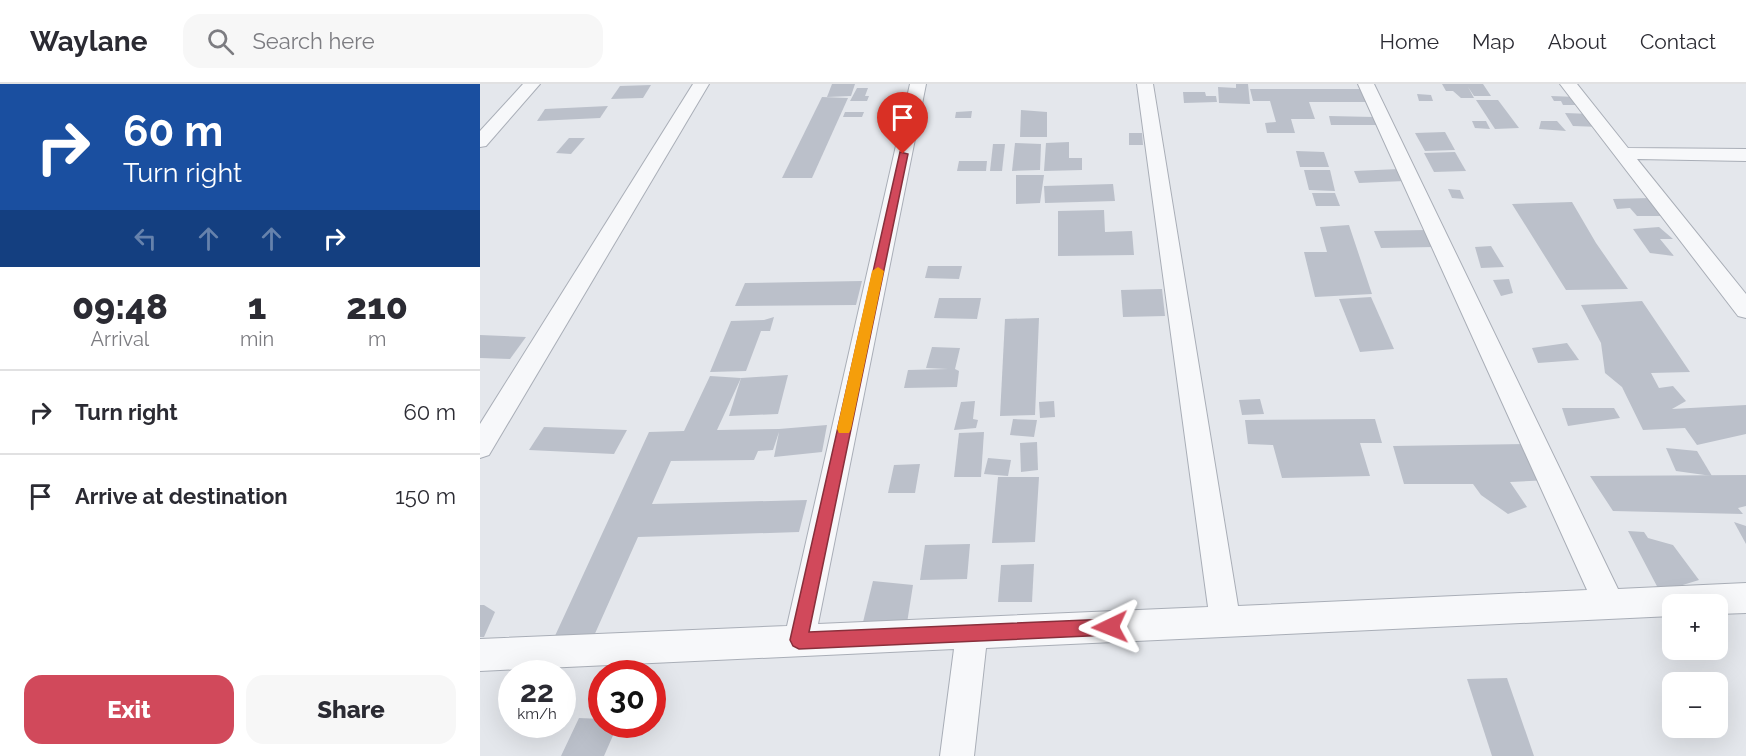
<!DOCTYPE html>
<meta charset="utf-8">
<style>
:root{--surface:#fff;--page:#f7f7f7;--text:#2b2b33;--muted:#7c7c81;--line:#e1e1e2;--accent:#d1495b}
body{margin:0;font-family:Raleway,sans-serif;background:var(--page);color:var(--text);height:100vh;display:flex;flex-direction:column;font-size:22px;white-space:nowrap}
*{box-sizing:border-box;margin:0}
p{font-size:20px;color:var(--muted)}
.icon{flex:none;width:33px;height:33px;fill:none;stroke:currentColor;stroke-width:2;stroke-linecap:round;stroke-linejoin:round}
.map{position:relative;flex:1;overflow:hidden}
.details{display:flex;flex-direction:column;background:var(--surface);width:480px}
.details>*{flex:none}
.banner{background:#1a4fa0;color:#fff;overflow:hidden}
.tools{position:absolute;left:1182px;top:510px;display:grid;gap:12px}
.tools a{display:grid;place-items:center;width:66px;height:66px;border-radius:12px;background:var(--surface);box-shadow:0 6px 24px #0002;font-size:30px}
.speed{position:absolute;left:18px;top:576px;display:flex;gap:12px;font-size:30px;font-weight:700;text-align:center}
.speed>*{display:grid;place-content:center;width:78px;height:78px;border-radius:50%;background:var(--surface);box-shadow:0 6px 24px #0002;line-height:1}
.speed small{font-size:15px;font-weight:400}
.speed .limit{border:9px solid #d22;background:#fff;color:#111}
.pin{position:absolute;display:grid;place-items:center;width:51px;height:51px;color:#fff;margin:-62px -26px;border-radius:50% 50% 50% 0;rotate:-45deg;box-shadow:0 0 6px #0007}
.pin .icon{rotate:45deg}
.me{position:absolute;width:66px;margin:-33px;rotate:268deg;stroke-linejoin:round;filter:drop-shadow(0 0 4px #0008)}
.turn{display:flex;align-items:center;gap:21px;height:126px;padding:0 24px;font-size:27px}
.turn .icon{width:78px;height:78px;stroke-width:2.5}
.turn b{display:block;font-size:42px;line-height:51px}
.lanes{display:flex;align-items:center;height:57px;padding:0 24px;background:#0003;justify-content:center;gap:30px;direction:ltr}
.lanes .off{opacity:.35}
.eta{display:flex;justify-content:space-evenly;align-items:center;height:102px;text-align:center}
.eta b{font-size:36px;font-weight:800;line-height:42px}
.button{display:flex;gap:12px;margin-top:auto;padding:12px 24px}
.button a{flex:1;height:69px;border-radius:18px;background:var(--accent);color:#fff;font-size:24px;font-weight:800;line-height:69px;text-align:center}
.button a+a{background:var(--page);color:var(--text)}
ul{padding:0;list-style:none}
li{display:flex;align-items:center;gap:18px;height:84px;padding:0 24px;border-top:2px solid var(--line)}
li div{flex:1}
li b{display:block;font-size:22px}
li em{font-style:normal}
header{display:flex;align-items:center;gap:36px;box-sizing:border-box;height:84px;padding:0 30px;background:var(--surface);border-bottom:2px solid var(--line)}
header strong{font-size:28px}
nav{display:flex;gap:33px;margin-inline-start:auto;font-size:21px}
.search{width:420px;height:54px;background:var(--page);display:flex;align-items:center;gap:15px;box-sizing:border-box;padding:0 21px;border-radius:18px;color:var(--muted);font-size:22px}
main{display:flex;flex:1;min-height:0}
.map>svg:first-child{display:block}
</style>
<header>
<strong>Waylane</strong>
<div class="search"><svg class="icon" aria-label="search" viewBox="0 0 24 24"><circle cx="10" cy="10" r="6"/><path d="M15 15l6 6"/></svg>Search here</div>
<nav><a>Home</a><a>Map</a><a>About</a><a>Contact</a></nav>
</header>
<main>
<section class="details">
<div class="banner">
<div class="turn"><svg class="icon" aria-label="right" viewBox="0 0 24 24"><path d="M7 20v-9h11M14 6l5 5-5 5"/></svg><div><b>60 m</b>Turn right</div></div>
<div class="lanes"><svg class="icon off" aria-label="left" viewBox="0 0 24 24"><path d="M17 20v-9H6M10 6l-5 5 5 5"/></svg><svg class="icon off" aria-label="ahead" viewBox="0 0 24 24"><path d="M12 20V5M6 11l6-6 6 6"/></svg><svg class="icon off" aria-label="ahead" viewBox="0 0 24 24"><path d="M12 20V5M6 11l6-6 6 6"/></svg><svg class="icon" aria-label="right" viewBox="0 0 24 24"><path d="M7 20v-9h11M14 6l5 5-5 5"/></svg></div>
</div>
<div class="eta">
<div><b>09:48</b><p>Arrival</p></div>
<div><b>1</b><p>min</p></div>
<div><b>210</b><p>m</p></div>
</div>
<ul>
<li><svg class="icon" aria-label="right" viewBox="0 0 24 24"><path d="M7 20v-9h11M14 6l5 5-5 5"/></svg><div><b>Turn right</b></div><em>60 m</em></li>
<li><svg class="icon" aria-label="arrive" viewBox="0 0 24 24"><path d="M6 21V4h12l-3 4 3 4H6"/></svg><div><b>Arrive at destination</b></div><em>150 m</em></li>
</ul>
<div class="button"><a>Exit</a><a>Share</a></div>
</section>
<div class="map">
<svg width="1266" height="672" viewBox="0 0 1266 672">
<rect width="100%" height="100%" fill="#e4e7ec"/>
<g fill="#bbc0ca">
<path d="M352 0H375L371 12 347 13Z"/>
<path d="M756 0H768L770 20 739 19 738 3 756 4Z"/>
<path d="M962 0H1003L1011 12H994L988 3 994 14H981L973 7H966Z"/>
<path d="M171 1 163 14 131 15 140 2Z"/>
<path d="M377 4H388L385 12H389L387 17H370Z"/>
<path d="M770 5H883L889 18H829L835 35H811L815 49H787L785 39 796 38 790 17H773Z"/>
<path d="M703 8H725L726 12H736L737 18 704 19Z"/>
<path d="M937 10 951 11 953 17H939Z"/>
<path d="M1071 12 1097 13 1103 21H1083L1081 17H1074Z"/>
<path d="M342 13 368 14 332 94H302Z"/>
<path d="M996 16H1018L1039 44 1015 45Z"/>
<path d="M128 22 120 34 57 37 65 25Z"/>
<path d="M541 26 567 28V53H540Z"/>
<path d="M492 27 491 34H475L476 28Z"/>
<path d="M365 28H384L382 33H363Z"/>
<path d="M1085 29 1111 30 1120 43 1093 42Z"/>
<path d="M849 32 894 33 897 41H851Z"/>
<path d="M992 37H1006L1010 45 995 44Z"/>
<path d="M1061 37H1077L1086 47 1059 45Z"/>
<path d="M965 48 975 66 945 67 935 49Z"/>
<path d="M649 49H662L663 61H649Z"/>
<path d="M89 54H105L91 70 76 69Z"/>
<path d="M589 58V74H602V86L564 87 566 59Z"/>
<path d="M535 59 561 60 560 86 532 87Z"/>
<path d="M513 60H525L522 87H510Z"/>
<path d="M816 67 844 68 849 83H820Z"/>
<path d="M975 68 986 87 954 88 944 69Z"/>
<path d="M479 77H507L506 87H477Z"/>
<path d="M919 85 925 97 879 99 874 87Z"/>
<path d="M824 86H850L855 107 829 106Z"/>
<path d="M536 91H564L560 119 536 120Z"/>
<path d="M633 100 635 117 565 119 564 102Z"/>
<path d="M968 105 980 106 984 115 972 114Z"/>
<path d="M832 109H855L860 122H836Z"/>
<path d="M1170 114 1181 132H1157L1150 124 1137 125 1133 115Z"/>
<path d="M1092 118 1116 159 1148 205 1086 206 1032 120Z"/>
<path d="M624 126 625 148 652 147 654 171 578 172V127Z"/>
<path d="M869 141 892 210 835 213 824 168H847L840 143Z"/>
<path d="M1179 143 1193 155H1180L1194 172 1170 169 1153 145Z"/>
<path d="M946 146 954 163 901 164 894 147Z"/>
<path d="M1011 162 1024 183 1001 184 995 163Z"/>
<path d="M448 182H482L479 195 445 194Z"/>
<path d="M1029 195 1033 209 1021 212 1013 196Z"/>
<path d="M382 197 376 221 255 222 265 199Z"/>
<path d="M682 205 685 232 643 233 641 206Z"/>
<path d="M891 213 914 265 880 268 859 215Z"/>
<path d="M459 214H501L497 235 454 234Z"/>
<path d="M1162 217 1210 288 1171 289 1179 304 1193 302 1206 317 1192 325 1266 321V350L1217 361 1205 344 1163 346 1142 303 1125 289 1121 259 1101 221Z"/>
<path d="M294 233 290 247H281L266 287 230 288 251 237 284 236Z"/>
<path d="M559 234 555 331 520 332 525 235Z"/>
<path d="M0 251 46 253 30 275 0 274Z"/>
<path d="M1087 259 1099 276 1058 279 1052 264Z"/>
<path d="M452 263 480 264 475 285 479 287 477 303 424 304 428 286 468 285 446 284Z"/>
<path d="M308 291 298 330 249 332 261 294Z"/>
<path d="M230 292 261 294 237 346 299 345 347 341 342 368 294 373 299 348 293 366 278 367 274 376 191 377 172 420 327 416 319 448 158 453 113 554H74L169 348 204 347Z"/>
<path d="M780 315 784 330 762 331 759 316Z"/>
<path d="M495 317 493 335 498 336 496 344 474 346 481 318Z"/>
<path d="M574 317 575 333 560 334 559 318Z"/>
<path d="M1082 324H1134L1140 334 1088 342Z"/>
<path d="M533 335 557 336 554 353 530 351Z"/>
<path d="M895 335 902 359H880L890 392 802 394 793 361 768 360 765 336Z"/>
<path d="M64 343 147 346 134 370 49 366Z"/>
<path d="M504 348 501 393H474L479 349Z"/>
<path d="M557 358 558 386 541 388 540 359Z"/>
<path d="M1054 360 1071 396 1030 398 1047 423 1028 430 1001 411 993 400H924L913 362Z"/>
<path d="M1186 364 1217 367 1232 392 1196 387Z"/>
<path d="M508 374 531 376 528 392 504 390Z"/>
<path d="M440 380 435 409H408L414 381Z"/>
<path d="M1266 391V422L1258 424 1263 430 1133 427 1110 392Z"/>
<path d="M518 393H559L555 458 512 459Z"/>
<path d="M1254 438 1266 442V460Z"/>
<path d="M1148 447 1164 448 1168 454 1193 461 1219 496 1180 508Z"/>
<path d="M490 460 487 495 440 496 445 461Z"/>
<path d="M554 480 552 518H518L521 481Z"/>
<path d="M393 497 433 501 427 539 383 538Z"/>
<path d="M0 521H4L15 528 4 553H0Z"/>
<path d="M1027 594 1054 672H1012L987 595Z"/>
<path d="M99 634 122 635V640H138L124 672H81Z"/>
</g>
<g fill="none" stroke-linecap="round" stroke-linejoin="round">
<defs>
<g id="street">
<path d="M43 0H60L6 62 0 63V47Z"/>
<path d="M213 0H229L9 371 0 374V340Z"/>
<path d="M430 0H446L338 540 728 523 657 0H673L758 522 1107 506 878 0H894L1138 505 1266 499V529L1238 530V520H1192V532L506 564 494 672H460L474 565 0 587V555L307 542Z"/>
<path d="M1080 0H1097L1148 64 1266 65V77L1157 75 1266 210V234L1258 232Z"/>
</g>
</defs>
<use href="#street" stroke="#a9aeb7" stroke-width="2"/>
<use href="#street" fill="#f7f8fa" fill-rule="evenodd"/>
</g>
<path fill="#d1495b" stroke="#882f3b" stroke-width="1.5" d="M420 68 428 70 329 548 630 535 635 537 638 543 635 548 630 551 319 565 313 562 310 556Z"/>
<path fill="#f59e0b" d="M398 183 404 187 371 345 369 349H359L357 345 392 187Z"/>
</svg>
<div class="tools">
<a>+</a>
<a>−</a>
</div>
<div class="speed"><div>22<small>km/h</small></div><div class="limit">30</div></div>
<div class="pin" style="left:423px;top:70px;background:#d93025"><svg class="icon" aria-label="arrive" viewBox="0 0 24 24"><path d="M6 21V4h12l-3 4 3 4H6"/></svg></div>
<svg class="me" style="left:630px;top:543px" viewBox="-20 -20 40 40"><path d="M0-17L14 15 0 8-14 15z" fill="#d1495b" stroke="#fff" stroke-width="4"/></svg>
</div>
</main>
